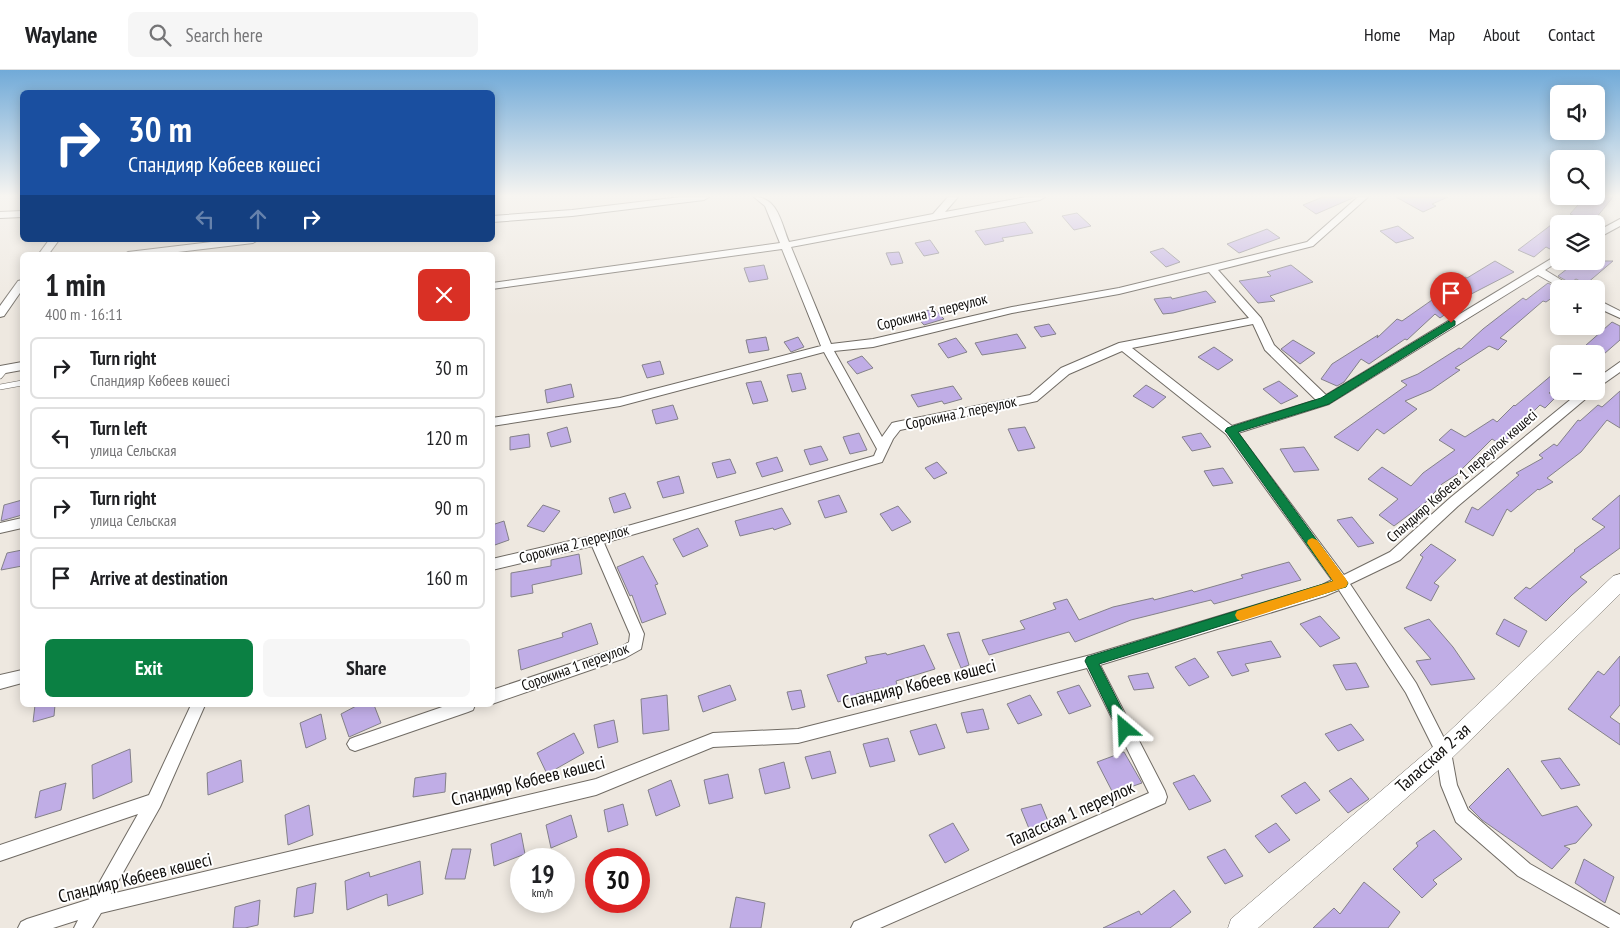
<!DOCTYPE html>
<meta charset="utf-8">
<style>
:root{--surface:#fff;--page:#f6f6f6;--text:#202124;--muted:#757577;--line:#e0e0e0;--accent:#0b8043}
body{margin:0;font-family:"PT Sans Narrow",sans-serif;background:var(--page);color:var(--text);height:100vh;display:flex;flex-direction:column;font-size:19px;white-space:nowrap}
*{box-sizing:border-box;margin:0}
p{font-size:16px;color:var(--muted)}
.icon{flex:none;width:28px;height:28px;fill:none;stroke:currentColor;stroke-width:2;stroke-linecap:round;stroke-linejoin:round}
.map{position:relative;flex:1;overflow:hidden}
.details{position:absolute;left:20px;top:182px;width:475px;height:455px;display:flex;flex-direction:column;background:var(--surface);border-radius:8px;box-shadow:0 2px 12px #0003}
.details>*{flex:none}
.hud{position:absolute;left:20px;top:20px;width:475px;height:152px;border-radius:8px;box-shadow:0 2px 12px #0003;background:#1a4fa0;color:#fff;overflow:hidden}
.tools{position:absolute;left:1550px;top:15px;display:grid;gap:10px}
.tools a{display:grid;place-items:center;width:55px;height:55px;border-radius:8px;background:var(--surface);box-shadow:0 2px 12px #0003;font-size:25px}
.speed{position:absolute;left:510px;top:778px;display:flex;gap:10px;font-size:25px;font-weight:700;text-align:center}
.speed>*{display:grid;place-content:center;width:65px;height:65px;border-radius:50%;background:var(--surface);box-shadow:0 2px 12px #0003;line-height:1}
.speed small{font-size:12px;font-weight:400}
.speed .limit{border:8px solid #d22;background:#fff;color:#111}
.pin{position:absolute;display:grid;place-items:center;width:42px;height:42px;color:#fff;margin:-51px -21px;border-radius:50% 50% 50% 0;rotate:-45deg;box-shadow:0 0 5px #0007}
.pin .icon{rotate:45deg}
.me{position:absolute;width:55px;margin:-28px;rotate:334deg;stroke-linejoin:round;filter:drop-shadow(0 0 4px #0008)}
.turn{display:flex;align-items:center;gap:18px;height:105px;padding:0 25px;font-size:22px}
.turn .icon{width:65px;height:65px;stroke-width:2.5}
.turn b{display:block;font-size:35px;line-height:42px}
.lanes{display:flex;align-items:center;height:48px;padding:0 25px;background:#0003;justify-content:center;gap:25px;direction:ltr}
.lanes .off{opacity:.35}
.round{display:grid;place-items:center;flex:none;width:52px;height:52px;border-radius:8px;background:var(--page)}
.headline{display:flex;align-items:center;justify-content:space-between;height:85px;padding:0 25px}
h1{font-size:30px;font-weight:800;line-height:38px}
.primary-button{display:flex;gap:10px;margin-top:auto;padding:10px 25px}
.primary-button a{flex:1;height:58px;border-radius:8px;background:var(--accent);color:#fff;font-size:20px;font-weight:800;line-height:58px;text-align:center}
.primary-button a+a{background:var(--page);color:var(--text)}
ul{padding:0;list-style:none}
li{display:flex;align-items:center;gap:15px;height:62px;margin:0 10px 8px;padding:0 15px;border:2px solid var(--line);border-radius:8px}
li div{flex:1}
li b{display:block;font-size:19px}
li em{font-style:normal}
header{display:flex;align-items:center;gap:30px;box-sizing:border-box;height:70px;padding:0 25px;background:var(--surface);border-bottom:1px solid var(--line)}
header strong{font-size:24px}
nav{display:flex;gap:28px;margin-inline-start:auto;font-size:18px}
.search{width:350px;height:45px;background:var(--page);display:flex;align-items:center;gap:12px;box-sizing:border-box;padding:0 18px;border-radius:8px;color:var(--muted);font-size:19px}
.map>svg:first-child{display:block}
</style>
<header>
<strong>Waylane</strong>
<div class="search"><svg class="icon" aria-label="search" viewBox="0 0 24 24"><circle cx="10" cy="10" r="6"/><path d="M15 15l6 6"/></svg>Search here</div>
<nav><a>Home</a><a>Map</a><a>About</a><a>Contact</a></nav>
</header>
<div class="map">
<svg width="1620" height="858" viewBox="0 0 1620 858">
<rect width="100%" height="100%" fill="#eee8e0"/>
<g fill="#c0ade6" stroke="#848189">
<path d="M1323 127H1355L1316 144 1303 135Z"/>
<path d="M1396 127H1448L1432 134 1436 136 1423 142Z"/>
<path d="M1585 127H1613L1592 153 1570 144Z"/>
<path d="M1077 143 1091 156 1074 160 1062 146Z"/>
<path d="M1025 152 1033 163 1002 168 1004 171 985 175 975 161Z"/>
<path d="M1551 155 1559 160V175L1552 180 1546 177 1534 187 1518 180Z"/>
<path d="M1398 156 1414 168 1396 173 1380 161Z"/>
<path d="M1267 159 1280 168 1239 183 1227 174Z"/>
<path d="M930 170 939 183 924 186 915 173Z"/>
<path d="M1163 178 1180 192 1166 197 1150 182Z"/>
<path d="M899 182 903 193 891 195 886 183Z"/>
<path d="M1495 191 1514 202 1448 236 1453 239 1440 248 1435 244 1407 270 1405 269 1369 294 1361 289 1344 312 1337 316 1321 309 1332 294 1378 265 1377 268 1397 249 1402 251 1452 216 1449 215 1465 207 1467 208Z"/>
<path d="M1577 191H1613L1586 214 1576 209 1570 213 1558 206Z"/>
<path d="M764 195 768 209 749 212 744 198Z"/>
<path d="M1291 195 1313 212 1270 226 1275 231 1258 233 1239 211 1271 206 1267 202Z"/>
<path d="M1548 213 1559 219V223L1546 232 1543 231 1500 268 1507 271 1498 280 1489 276 1455 298 1460 300 1431 320 1405 331 1417 339 1384 364 1377 359 1358 381 1334 367 1407 315 1401 311 1418 304 1459 278 1461 279 1483 259 1523 228 1526 230Z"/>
<path d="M1206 221 1216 232 1173 243 1163 244 1154 229 1171 227 1172 229Z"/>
<path d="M934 238 944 249 924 255 915 245Z"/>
<path d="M1612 252 1620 256V270L1604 284H1576Z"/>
<path d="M1049 254 1056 264 1041 267 1034 257Z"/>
<path d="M1017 264 1026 278 982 285 975 273Z"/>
<path d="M766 267 769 280 749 283 746 270Z"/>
<path d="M798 267 804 277 791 282 784 272Z"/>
<path d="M956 268 967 282 948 288 938 274Z"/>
<path d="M1293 270 1315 283 1300 294 1281 279Z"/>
<path d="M1214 277 1233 290 1218 300 1198 287Z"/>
<path d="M862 286 873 298 857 304 847 292Z"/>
<path d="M660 291 664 304 647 308 642 295Z"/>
<path d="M1559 299V315L1549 323 1556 327 1545 338 1540 335 1513 362 1515 364 1500 374 1492 369 1456 405 1442 414 1426 432 1394 456 1379 445 1398 429 1368 409 1382 397 1411 416 1423 403 1455 380 1439 370 1451 359 1465 367 1493 349 1497 352 1514 335 1515 336Z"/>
<path d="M801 303 806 319 792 322 787 305Z"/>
<path d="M761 311 768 331 753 334 746 313Z"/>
<path d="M1279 311 1298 326 1281 334 1263 319Z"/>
<path d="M571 314 574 327 547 333 545 320Z"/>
<path d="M1146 315 1166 327 1153 338 1133 326Z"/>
<path d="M953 316 962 329 944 334 942 331 918 337 911 325Z"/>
<path d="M1620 321V358L1607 350 1581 382 1547 408 1553 412 1539 420 1538 419 1511 442 1507 439 1493 466 1465 452 1472 437 1478 440 1519 405 1516 403 1543 388 1539 385 1554 374 1557 376 1578 350 1580 351 1598 335 1602 337Z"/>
<path d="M673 335 678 349 656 354 652 340Z"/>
<path d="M567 357 571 372 551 377 547 363Z"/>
<path d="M1025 357 1035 378 1018 381 1008 359Z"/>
<path d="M859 363 867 380 850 384 843 367Z"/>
<path d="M1201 363 1211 377 1192 381 1182 367Z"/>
<path d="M529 364 530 377 510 380V367Z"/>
<path d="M821 376 828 390 810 395 804 380Z"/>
<path d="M1304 377 1319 400 1294 402 1280 379Z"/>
<path d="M777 387 783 401 762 407 756 393Z"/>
<path d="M730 389 736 403 717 408 712 393Z"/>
<path d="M937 392 947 403 934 409 925 398Z"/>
<path d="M1223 398 1233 413 1213 416 1204 401Z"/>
<path d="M679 406 684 423 663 428 657 412Z"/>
<path d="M625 423 631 438 614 443 609 428Z"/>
<path d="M839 425 847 442 825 448 818 431Z"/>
<path d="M1620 425V478L1580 507 1587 512 1572 525 1546 551 1514 528 1526 517 1530 519 1575 481 1574 480 1605 457 1592 449Z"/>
<path d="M22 430V445L1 451 4 435Z"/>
<path d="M543 435 560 441 544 462 527 456Z"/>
<path d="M898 436 911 452 892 461 880 444Z"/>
<path d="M782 438 791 454 774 460 773 458 740 466 735 451Z"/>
<path d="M1352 447 1365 463 1374 473 1358 477 1337 450Z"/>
<path d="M504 451 509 470 492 476V455Z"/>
<path d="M698 458 708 476 683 487 673 469Z"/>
<path d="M1431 474 1456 490 1434 513 1439 516 1431 531 1406 518 1423 487 1420 485Z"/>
<path d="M22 480V496L1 500 7 483Z"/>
<path d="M579 484 582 504 532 515 533 523 511 527V503L551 496V490Z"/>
<path d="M643 486 658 514 655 515 666 544 642 553 632 525 630 526 617 497Z"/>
<path d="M1289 492 1301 510 1214 534 1211 530 1131 550 1075 572 1069 562 989 585 982 570 1025 559 1020 551 1056 539 1053 533 1067 529 1079 550 1113 537 1153 528 1154 530 1192 520 1194 522 1243 508 1241 505Z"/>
<path d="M1320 546 1340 568 1320 577 1300 554Z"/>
<path d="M1429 549 1453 577 1475 609 1431 615 1416 591 1431 589 1404 558Z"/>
<path d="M1504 549 1527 561 1519 577 1496 564Z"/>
<path d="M591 553 598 574 521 600 518 580 563 567 562 563Z"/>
<path d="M959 562 969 595 961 598 947 564Z"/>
<path d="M1271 571 1281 587 1245 594 1249 601 1232 606 1217 582Z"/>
<path d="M924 575 935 599 896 611 897 615 856 624 857 626 838 632 827 605 867 593 865 587 886 583 887 585Z"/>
<path d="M1620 586V635L1610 647 1620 654V675L1568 639 1598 601 1604 605Z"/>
<path d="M1195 588 1209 607 1189 616 1175 597Z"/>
<path d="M1356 593 1369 617 1346 620 1333 595Z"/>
<path d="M1148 603 1154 618 1134 620 1128 606Z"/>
<path d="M730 615 736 630 703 642 698 626Z"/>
<path d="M1079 615 1091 636 1069 644 1057 622Z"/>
<path d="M801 620 805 637 792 640 787 622Z"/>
<path d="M667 625 669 660 643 664 641 629Z"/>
<path d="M1030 625 1042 645 1018 654 1007 634Z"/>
<path d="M35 635H55L54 646 33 652Z"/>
<path d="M358 635H374L381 653 349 667 341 644Z"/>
<path d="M983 639 989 659 967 663 961 643Z"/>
<path d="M321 644 326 669 306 678 300 653Z"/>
<path d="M614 650 618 672 598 678 594 655Z"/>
<path d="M936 654 945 678 919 685 910 661Z"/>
<path d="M1351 654 1364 670 1338 681 1325 664Z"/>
<path d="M574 663 584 683 547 704 537 683Z"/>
<path d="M888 668 895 691 870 697 863 674Z"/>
<path d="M130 679 132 712 93 729 92 695Z"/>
<path d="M830 681 836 703 812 709 805 687Z"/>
<path d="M1124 682 1142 713 1113 723 1097 692Z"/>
<path d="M1560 688 1580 715 1561 719 1541 691Z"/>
<path d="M241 690 243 712 208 725 207 703Z"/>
<path d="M784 692 790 718 765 724 759 699Z"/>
<path d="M1508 698 1542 746 1577 736 1592 755 1576 773 1564 776 1570 779 1552 799 1482 750 1469 737Z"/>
<path d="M446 703 445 722 413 727 415 708Z"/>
<path d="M728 704 733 728 709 734 704 710Z"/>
<path d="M1194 705 1211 731 1189 740 1173 713Z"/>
<path d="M1351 708 1369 729 1348 743 1329 721Z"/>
<path d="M671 710 680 736 656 746 648 720Z"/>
<path d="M1305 712 1320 730 1296 744 1281 726Z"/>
<path d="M66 713 61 740 35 748 40 721Z"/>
<path d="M623 734 628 755 608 762 604 740Z"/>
<path d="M1041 734 1050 756 1030 761 1021 739Z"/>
<path d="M309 735 313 765 288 775 285 745Z"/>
<path d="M571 745 577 767 551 778 546 755Z"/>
<path d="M953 753 969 780 945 793 929 765Z"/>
<path d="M1276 753 1290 770 1269 783 1255 766Z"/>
<path d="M1434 760 1462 789 1433 810 1437 814 1422 828 1393 799 1418 776 1416 773Z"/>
<path d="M521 763 525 784 494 796 491 774Z"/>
<path d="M452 779H471L465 809H445Z"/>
<path d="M1225 779 1243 806 1225 814 1207 787Z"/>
<path d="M1584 789 1614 807 1605 833 1575 813Z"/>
<path d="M420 791 423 824 388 836 387 824 347 840 345 811 369 802 370 807Z"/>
<path d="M1364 812 1400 842 1388 858H1313L1334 838 1340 844Z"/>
<path d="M316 813 313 843 294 847 297 818Z"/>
<path d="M1174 820 1191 842 1170 858H1103L1139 841 1141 845Z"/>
<path d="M736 827 765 833 761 858H730Z"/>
<path d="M260 830 258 855 245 858H233L235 837Z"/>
</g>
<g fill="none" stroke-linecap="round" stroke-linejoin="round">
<defs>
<g id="lane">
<path d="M0 306 5 300"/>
<path d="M0 317 22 313"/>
</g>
<g id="street">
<path d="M681 127H709L704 130 572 146 492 152V146L572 140Z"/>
<path d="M754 127C778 127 781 153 789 172L933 144 948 127H958L945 142 1026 127H1045L1040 130 791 177 831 274 873 269 1012 237 1119 218 1307 172 1358 127H1368L1313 176 1218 200 1261 248 1274 275 1326 325 1559 184V191L1545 200 1576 219H1563L1538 205 1329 334 1238 363 1344 505 1390 482 1450 428 1581 321H1595L1458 436 1400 490 1350 514 1416 613 1451 682 1457 715 1468 740 1530 794 1620 845V858H1610L1518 806 1456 752 1441 715 1436 683 1406 623 1339 520 1325 526 1100 595 1165 721 1167 727 1165 733 880 858H851L854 852 1149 723 1087 598 798 673 713 677 596 725 101 843 92 858H74L78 850 53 858H18L21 852 27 849 90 829 138 744 0 791V775L149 725 191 635H205L160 737 111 824 596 709 713 663 798 659 1091 585 1322 515 1332 510 1226 364 1122 281 1069 304 1037 331 900 360 893 369 882 392 604 473 644 564 641 579 625 588 492 634V620L621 577 629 572 630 564 592 476 492 500V489L596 465 874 386 877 379 824 282 620 336 492 356V348L620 328 821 276 782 179 492 219V213L780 173 765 136ZM1209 202 1249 248 1119 273 1061 298 1030 325 896 352 892 353 882 367 834 281 873 277 1012 243 1119 224ZM1253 254 1265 280 1316 330 1232 356 1132 278Z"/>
<path d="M22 141V147L0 148V142Z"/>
<path d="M1620 149V156L1596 169V162Z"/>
<path d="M49 170H59L48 185H38Z"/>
<path d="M228 170H258L253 173 153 185H123L128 182Z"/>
<path d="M22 210V220L4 246 0 247V236L18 211Z"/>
<path d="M1596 229 1620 241V248L1596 237Z"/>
<path d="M22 292V300L0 304V296Z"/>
<path d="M1620 292V302L1596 319V309Z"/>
<path d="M22 448V458L0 463V453Z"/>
<path d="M22 600V613L0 619V605Z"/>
<path d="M448 635H475L473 640 468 642 355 681 350 679 347 674 350 669 355 667Z"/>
</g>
<path id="secondary" d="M1620 504V524L1451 689 1258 858H1228L1231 849 1435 675 1613 506Z"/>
</defs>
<use href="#lane" stroke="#706b64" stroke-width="6"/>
<use href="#street" stroke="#706b64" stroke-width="2"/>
<use href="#secondary" stroke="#706b64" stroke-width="1"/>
<use href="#lane" stroke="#fff" stroke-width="5"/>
<use href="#street" fill="#fff" fill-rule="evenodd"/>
<use href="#secondary" fill="#fff" fill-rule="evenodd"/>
</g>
<linearGradient id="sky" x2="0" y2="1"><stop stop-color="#71aad8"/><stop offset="0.51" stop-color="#f7f5f1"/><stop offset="1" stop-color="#f7f5f1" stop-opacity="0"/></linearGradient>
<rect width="1620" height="247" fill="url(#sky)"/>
<path fill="#0b8043" stroke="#07532c" d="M1451 250 1455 251V255L1329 334 1238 362 1348 513 1346 517 1342 518 1099 594 1132 659 1130 664 1125 665 1120 664 1085 591 1087 587 1333 511 1227 363 1225 361 1227 358 1321 328Z"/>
<path fill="#f59e0b" d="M1312 468 1317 470 1346 509 1348 513 1346 517 1241 551 1237 549 1235 545 1237 541 1333 511 1307 473 1308 470Z"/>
<g text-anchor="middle" stroke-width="4" stroke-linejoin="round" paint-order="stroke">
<g font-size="15" fill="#0f0d0b" stroke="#fff">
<text transform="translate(932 242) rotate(-14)" y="5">Сорокина 3 переулок</text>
<text transform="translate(961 343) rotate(-12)" y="5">Сорокина 2 переулок</text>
<text transform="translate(1462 406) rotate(-41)" y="5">Спандияр Көбеев 1 переулок көшесі</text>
<text transform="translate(574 474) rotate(-15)" y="5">Сорокина 2 переулок</text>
<text transform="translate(575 597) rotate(-20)" y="5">Сорокина 1 переулок</text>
</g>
<g font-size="18" fill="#0f0d0b" stroke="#fff">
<text transform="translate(919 614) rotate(-14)" y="6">Спандияр Көбеев көшесі</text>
<text transform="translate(1433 688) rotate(-42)" y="6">Таласская 2-ая</text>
<text transform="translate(528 711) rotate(-14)" y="6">Спандияр Көбеев көшесі</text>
<text transform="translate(1071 744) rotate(-24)" y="6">Таласская 1 переулок</text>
<text transform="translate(135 808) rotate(-14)" y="6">Спандияр Көбеев көшесі</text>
</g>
</g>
</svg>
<div class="tools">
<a><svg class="icon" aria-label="sound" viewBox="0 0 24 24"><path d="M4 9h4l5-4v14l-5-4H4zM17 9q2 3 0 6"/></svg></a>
<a><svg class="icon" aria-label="search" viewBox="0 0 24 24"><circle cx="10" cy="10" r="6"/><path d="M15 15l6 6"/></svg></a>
<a><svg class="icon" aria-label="layers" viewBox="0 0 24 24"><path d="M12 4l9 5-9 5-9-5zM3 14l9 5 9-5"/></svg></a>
<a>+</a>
<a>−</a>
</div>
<div class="speed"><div>19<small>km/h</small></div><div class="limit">30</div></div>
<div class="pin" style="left:1451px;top:253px;background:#d93025"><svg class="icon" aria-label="arrive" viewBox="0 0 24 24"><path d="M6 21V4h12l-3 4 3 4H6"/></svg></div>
<svg class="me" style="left:1125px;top:659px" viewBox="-20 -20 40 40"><path d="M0-17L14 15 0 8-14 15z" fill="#0b8043" stroke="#fff" stroke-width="4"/></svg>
<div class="hud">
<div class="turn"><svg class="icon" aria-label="right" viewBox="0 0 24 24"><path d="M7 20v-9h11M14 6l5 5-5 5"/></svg><div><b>30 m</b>Спандияр Көбеев көшесі</div></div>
<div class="lanes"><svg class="icon off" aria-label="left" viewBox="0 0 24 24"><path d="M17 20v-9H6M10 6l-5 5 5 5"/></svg><svg class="icon off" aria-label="ahead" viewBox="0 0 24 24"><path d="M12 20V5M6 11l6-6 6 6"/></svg><svg class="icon" aria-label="right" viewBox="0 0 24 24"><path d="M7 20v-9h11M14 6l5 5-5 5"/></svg></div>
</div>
<section class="details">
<div class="headline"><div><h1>1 min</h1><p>400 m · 16:11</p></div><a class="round" style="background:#d93025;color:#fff"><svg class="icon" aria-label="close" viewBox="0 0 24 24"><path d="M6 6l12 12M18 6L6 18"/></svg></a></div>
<ul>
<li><svg class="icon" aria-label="right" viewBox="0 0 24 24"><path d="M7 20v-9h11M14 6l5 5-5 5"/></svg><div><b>Turn right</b><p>Спандияр Көбеев көшесі</p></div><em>30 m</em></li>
<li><svg class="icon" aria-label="left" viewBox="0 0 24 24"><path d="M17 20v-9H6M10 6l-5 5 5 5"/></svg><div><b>Turn left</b><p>улица Сельская</p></div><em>120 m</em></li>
<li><svg class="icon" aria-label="right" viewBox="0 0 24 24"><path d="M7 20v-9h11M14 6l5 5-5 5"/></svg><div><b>Turn right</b><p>улица Сельская</p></div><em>90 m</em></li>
<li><svg class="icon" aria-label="arrive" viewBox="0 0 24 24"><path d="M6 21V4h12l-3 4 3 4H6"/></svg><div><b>Arrive at destination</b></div><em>160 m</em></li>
</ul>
<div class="primary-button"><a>Exit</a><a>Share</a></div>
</section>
</div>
